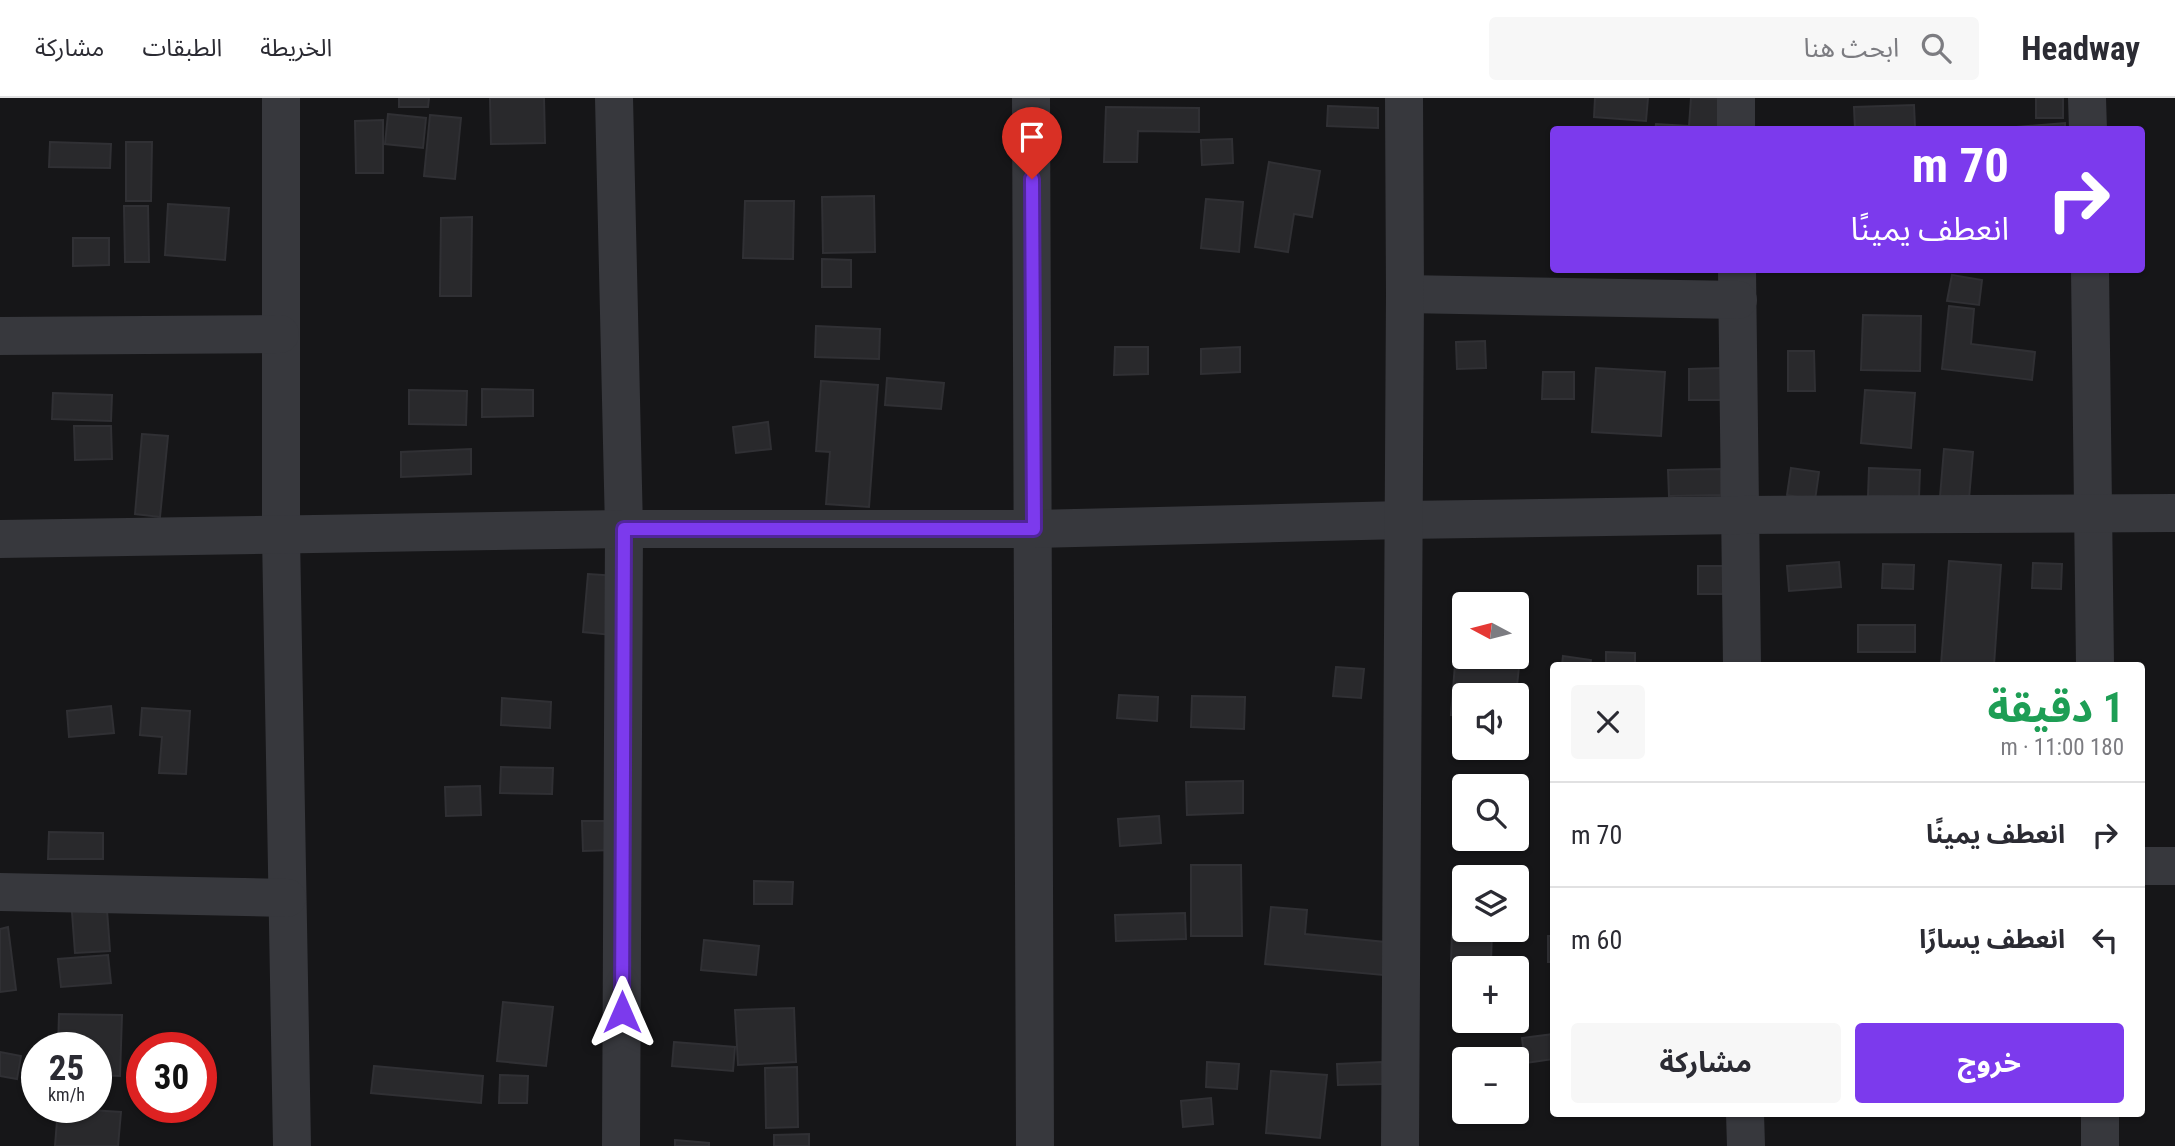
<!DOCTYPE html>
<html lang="ar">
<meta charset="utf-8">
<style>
:root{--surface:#fff;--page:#f7f7f7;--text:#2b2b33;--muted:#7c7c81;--line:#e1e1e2;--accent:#7c3aed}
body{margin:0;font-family:"Roboto Condensed","Noto Sans Arabic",sans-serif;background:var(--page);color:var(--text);direction:rtl;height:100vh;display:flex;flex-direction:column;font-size:26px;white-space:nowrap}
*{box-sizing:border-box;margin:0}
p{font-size:23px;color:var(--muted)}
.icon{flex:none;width:38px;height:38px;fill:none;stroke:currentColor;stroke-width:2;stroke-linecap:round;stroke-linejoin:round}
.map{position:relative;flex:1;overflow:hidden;direction:ltr}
.drawer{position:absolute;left:1550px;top:564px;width:595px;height:455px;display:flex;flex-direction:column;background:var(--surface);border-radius:7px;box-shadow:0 2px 5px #0004;direction:rtl}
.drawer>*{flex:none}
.guide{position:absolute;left:1550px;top:28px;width:595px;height:147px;border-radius:7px;box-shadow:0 2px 5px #0004;direction:rtl;background:#7c3aed;color:#fff;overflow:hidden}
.needle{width:46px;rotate:277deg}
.buttons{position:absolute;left:1452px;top:494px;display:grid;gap:14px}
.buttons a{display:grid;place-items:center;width:77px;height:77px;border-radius:7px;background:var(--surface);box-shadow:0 2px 5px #0004;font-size:35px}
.speed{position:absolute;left:21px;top:934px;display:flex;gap:14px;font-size:35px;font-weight:700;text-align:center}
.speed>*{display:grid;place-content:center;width:91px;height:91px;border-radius:50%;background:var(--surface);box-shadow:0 2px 5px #0004;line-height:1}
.speed small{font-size:18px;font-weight:400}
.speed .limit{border:10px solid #d22;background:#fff;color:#111}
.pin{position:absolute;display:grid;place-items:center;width:60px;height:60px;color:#fff;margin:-72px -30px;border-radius:50% 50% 50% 0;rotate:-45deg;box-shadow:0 0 7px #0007}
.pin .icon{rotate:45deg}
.me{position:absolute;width:77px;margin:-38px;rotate:0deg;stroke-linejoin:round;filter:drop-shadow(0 0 5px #0008)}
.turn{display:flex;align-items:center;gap:24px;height:147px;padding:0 21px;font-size:32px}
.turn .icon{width:91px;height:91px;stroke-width:2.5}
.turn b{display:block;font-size:49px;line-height:60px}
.round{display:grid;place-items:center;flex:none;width:74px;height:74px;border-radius:7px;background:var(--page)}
.overview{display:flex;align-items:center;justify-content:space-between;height:119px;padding:0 21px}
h1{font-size:42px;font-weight:700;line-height:52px;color:#1e9e55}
.action{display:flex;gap:14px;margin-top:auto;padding:14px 21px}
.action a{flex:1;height:80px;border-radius:7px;background:var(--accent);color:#fff;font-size:28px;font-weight:700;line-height:80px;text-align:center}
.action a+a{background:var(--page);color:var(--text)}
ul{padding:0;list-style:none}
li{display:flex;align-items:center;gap:21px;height:105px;padding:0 21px;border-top:2px solid var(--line)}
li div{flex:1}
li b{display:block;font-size:26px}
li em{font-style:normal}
header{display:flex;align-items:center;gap:42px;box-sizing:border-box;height:98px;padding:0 35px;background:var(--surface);border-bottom:2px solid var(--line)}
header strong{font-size:33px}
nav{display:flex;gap:38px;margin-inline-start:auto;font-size:24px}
.search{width:490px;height:63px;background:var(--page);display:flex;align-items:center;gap:18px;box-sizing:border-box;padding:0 24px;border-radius:7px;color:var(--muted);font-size:26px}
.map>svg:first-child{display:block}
</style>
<header>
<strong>Headway</strong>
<div class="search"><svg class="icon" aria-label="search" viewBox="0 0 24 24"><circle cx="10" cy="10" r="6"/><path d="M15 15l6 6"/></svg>ابحث هنا</div>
<nav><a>الخريطة</a><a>الطبقات</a><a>مشاركة</a></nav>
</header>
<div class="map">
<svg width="2175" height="1048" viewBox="0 0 2175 1048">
<rect width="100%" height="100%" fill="#161618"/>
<g fill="#29292c" stroke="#303034" stroke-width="2">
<path d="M399 0H429L428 9H399Z"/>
<path d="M490 0H544L545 45 491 46Z"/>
<path d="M1595 0H1648L1646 23 1594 19Z"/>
<path d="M1691 0 1722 1 1720 32H1655L1656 26 1689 28Z"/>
<rect x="2036" y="0" width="27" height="20"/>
<path d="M1914 7 1915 30 1855 32 1854 9Z"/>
<path d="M1328 8 1378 10V30L1327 28Z"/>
<path d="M1106 9 1199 10V34L1138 33 1137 64H1104Z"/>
<path d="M388 16 426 20 423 50 385 46Z"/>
<path d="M430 17 461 20 455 81 424 78Z"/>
<path d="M383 22V75H356L355 23Z"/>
<path d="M2065 25V32H2005V30Z"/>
<path d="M1232 41 1233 65 1202 67 1201 42Z"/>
<path d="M50 44 111 46 110 70 49 69Z"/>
<path d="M126 44H152L151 103H126Z"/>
<path d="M1269 64 1320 73 1312 119 1294 116 1288 154 1255 149Z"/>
<path d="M874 98 875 154 823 155 822 99Z"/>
<path d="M1206 101 1243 104 1239 154 1201 150Z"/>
<path d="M745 103H794L793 161 743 160Z"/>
<path d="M168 106 229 110 225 162 165 157Z"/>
<path d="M124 108H148L149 164H125Z"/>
<path d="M472 119 471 198H440L441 120Z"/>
<path d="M73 140H109V167L73 168Z"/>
<path d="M822 161 851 162V189H822Z"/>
<path d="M1952 177 1982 182 1979 207 1947 203Z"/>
<path d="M1949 208 1974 211 1971 246 2035 254 2032 282 1942 271Z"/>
<path d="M1863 217 1921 218 1920 273 1861 272Z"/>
<path d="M816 228 880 231 879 261 815 259Z"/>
<path d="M1485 243 1486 270 1457 271 1456 244Z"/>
<path d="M1115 249H1148V276L1114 277Z"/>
<path d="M1240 249V274L1201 276V251Z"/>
<path d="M1788 253H1814L1815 293H1788Z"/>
<path d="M1596 270 1665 274 1661 338 1592 334Z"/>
<path d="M1722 270 1723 302H1689V271Z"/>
<path d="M1543 274H1574V301H1542Z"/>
<path d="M887 280 944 285 941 311 885 307Z"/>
<path d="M821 283 878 287 869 409 826 406 830 354 816 353Z"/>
<path d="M482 291 533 292V318L482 319Z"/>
<path d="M409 292 467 293 466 327 409 326Z"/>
<path d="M1865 292 1915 295 1911 350 1861 345Z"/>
<path d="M53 295 112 297 111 323 52 321Z"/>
<path d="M768 324 771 351 736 355 733 329Z"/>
<path d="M74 328H111L112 361 75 362Z"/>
<path d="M142 336 168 338 160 419 135 416Z"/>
<path d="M471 351V376L401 379V354Z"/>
<path d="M1944 351 1973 354 1969 401 1940 399Z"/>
<path d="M1791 370 1819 374 1815 402 1787 397Z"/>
<path d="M1869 370 1920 372 1919 399 1868 398Z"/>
<path d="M1721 371V397L1669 398 1668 372Z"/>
<path d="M1949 463 2001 467 1994 567H1941Z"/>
<path d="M1839 464 1841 489 1789 493 1787 468Z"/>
<path d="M2033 465 2062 466 2061 491 2032 490Z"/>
<path d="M1883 466 1914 467 1913 491 1882 490Z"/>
<path d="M1698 468H1726L1725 496H1698Z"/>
<path d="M588 476 617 478 612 537 583 534Z"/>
<rect x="1858" y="527" width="57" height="27"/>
<path d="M1458 528 1465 529V558H1493L1492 567 1519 569 1516 597H1465V618L1451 617Z"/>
<path d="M1606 554 1635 555V567H1606Z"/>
<path d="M1563 558 1591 562 1590 567H1562Z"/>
<path d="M1336 569 1364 571 1361 600 1333 598Z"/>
<path d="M1119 597 1158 599 1157 623 1117 620Z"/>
<path d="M1192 598 1245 599 1244 631 1191 629Z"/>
<path d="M502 600 551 604 550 630 501 627Z"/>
<path d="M111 608 114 635 69 639 67 613Z"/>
<path d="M142 610 190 613 186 676 159 675 162 639 140 637Z"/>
<path d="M501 669 553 670 552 696 500 695Z"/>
<path d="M1243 683V715L1187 717 1186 684Z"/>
<path d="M480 688 481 717 446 718 445 689Z"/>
<path d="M1159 718 1161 745 1120 748 1118 721Z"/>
<path d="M582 723H612L613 752 583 753Z"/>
<path d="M49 734 103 735V761H48Z"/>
<path d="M1191 767H1241L1242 838H1191Z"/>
<path d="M754 783 793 784 792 806H754Z"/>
<path d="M106 798 110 853 75 855 71 801Z"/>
<path d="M1453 808H1465V831H1492L1491 865 1451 863Z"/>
<path d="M1271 809 1307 812 1305 836 1385 844 1383 877 1265 866Z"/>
<path d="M1185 815 1186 841 1116 843 1115 817Z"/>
<path d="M8 829 16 892 0 894V831Z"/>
<rect x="1548" y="838" width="6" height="26"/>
<path d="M704 842 759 848 756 877 701 872Z"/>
<path d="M108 857 111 885 61 889 58 861Z"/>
<path d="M503 904 553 909 546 968 497 963Z"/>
<path d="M794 910 796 964 738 967 735 912Z"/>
<path d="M59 916 122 917 120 978 96 977V950H58Z"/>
<path d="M1554 936V961L1525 965 1522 940Z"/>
<path d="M674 944 735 949 733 973 672 968Z"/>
<path d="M0 954 21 958 17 981 0 978Z"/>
<path d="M1207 964 1239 966 1237 991 1206 989Z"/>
<path d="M1382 964 1383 986 1338 987 1337 966Z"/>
<path d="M374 968 483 978 481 1005 371 995Z"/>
<path d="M797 969 798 1029 766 1030 765 970Z"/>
<path d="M1271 973 1327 977 1320 1040 1266 1035Z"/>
<path d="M500 977 528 978 527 1005H499Z"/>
<path d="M1211 1000 1213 1026 1183 1029 1181 1003Z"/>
<path d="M58 1010 121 1014 118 1048H55Z"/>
<path d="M809 1036V1048H774V1037Z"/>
<path d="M675 1042 709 1045V1048H675Z"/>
</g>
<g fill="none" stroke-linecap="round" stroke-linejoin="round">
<g stroke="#37383d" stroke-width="38">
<path d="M281 0V438L292 1048"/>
<path d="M614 0 624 431 621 1048"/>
<path d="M1031 0 1035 1048"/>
<path d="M1736 0V32"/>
<path d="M2087 0 2088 32"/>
<path d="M1737 172 1742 567"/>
<path d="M2090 172 2095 567"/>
<path d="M1405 196 1738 202"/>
<path d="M0 238 280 236"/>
<path d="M0 441 624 431H1034L1403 422 1740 417 2175 415"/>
<path d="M2142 768H2175"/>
<path d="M0 794 287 800"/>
<path d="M1745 1015 1746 1048"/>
<path d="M2100 1015V1048"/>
<path d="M1400 1048 1405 196 1404 0"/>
</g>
</g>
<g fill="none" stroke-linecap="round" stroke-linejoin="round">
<defs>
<path id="route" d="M622 914 624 431H1034L1032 81"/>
</defs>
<use href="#route" stroke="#51269a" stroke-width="18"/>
<use href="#route" stroke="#7c3aed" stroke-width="12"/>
</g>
</svg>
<div class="buttons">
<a><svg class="needle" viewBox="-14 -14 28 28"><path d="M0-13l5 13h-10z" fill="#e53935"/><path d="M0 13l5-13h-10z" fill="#7c7c81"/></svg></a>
<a><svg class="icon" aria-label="sound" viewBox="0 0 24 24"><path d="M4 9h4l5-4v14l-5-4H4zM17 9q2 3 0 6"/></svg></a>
<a><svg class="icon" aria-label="search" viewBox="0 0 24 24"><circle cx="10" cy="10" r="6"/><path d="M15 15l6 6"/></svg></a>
<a><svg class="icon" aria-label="layers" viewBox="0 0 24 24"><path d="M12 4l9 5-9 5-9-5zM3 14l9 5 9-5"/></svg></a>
<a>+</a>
<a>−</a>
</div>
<div class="speed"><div>25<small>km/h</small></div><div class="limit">30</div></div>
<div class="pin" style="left:1032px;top:81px;background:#d93025"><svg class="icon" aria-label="arrive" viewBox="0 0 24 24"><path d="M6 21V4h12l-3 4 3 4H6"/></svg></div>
<svg class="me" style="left:622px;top:914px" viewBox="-20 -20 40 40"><path d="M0-17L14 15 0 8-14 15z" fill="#7c3aed" stroke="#fff" stroke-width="4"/></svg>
<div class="guide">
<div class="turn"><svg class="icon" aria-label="right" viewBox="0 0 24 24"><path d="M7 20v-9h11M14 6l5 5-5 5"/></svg><div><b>70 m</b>انعطف يمينًا</div></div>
</div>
<section class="drawer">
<div class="overview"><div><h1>1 دقيقة</h1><p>180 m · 11:00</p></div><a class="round"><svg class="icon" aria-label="close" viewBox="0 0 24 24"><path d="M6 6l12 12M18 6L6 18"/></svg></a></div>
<ul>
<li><svg class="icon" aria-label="right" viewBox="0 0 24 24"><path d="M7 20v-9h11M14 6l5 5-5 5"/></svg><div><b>انعطف يمينًا</b></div><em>70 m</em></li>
<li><svg class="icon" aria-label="left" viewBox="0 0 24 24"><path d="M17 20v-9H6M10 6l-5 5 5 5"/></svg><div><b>انعطف يسارًا</b></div><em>60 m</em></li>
</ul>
<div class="action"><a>خروج</a><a>مشاركة</a></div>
</section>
</div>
